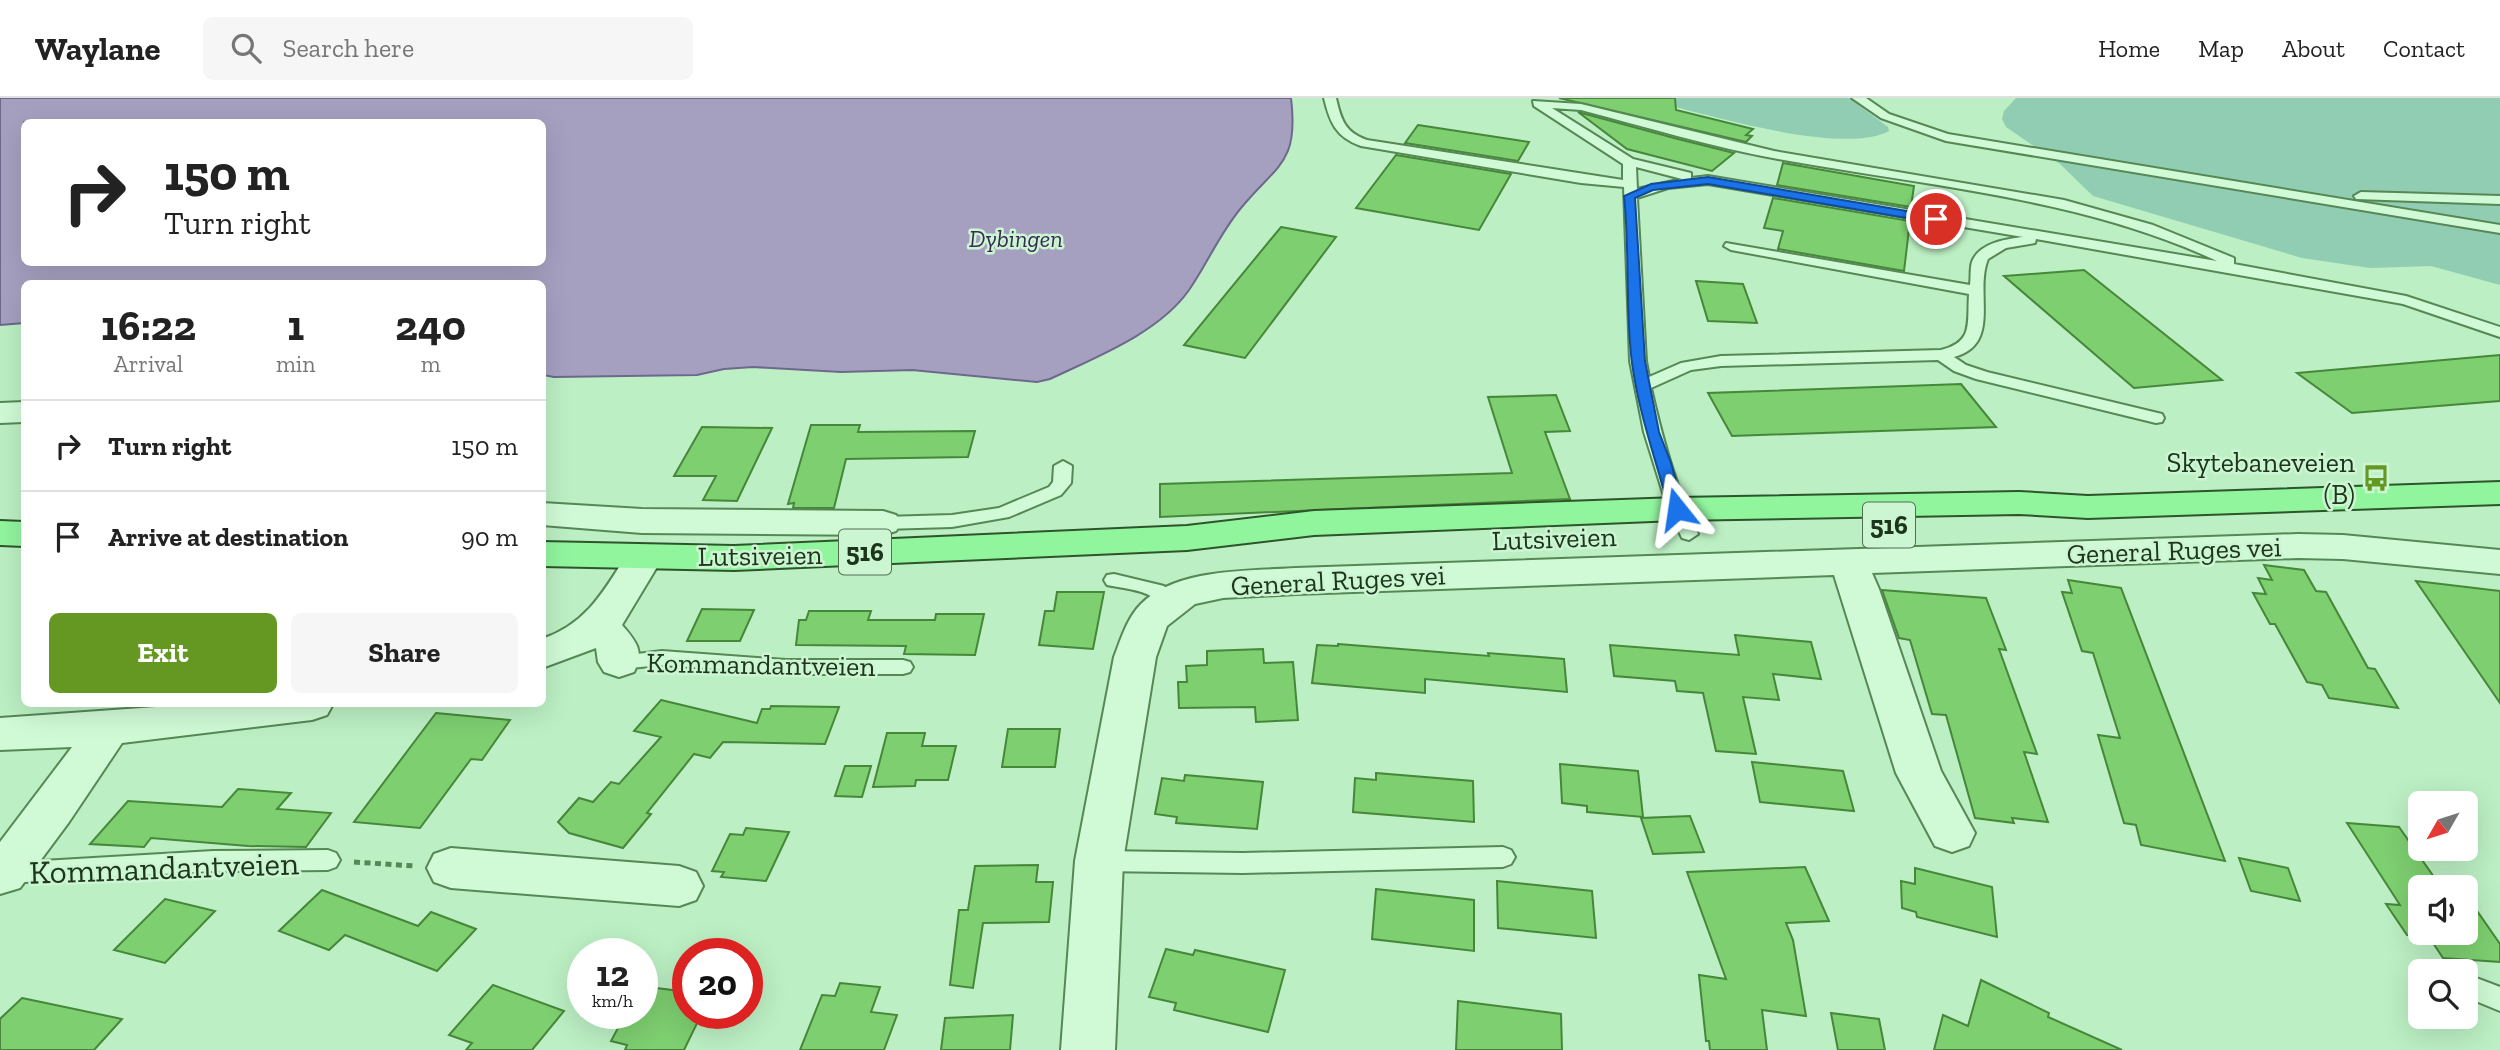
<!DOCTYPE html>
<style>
:root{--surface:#fff;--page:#f6f6f6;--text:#222;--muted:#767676;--line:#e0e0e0;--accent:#659823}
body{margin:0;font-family:"Zilla Slab",serif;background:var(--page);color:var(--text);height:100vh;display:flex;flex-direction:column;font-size:26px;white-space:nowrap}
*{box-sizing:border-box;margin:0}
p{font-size:23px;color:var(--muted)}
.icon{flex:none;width:38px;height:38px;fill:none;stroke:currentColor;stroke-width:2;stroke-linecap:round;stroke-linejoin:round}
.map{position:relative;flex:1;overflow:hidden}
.drawer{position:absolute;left:21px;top:182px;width:525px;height:427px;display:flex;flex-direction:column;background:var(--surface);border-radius:10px;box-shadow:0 7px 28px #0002}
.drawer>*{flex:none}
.guide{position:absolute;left:21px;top:21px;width:525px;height:147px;border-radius:10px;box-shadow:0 7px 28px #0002;background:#fff;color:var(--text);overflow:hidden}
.needle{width:46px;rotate:231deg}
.buttons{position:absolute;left:2408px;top:693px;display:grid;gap:14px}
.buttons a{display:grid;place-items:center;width:70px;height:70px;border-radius:10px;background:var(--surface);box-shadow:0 7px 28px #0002;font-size:35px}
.speed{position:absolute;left:567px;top:840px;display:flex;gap:14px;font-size:35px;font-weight:700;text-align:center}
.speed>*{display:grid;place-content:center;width:91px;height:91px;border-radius:50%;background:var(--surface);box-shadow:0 7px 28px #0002;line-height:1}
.speed small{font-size:18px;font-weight:400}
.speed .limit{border:10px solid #d22;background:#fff;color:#111}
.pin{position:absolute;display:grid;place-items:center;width:60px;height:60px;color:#fff;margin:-30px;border:4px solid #fff;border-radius:50%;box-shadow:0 2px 7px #0007}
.me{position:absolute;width:77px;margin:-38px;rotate:345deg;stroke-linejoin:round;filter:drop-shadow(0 0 5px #0008)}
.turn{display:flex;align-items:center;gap:24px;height:147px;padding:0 28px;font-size:32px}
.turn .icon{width:91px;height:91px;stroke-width:2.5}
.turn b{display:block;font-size:49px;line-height:60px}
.eta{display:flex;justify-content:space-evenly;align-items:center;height:119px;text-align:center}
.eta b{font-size:42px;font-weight:800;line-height:49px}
.action{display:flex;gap:14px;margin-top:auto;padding:14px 28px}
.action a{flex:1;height:80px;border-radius:10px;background:var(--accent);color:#fff;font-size:28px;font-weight:800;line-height:80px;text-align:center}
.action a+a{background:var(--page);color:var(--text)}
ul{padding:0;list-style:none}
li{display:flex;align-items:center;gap:21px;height:91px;padding:0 28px;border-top:2px solid var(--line)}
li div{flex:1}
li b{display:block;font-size:26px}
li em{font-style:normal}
header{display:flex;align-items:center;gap:42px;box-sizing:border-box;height:98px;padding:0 35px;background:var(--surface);border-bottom:2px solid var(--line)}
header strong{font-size:33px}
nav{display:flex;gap:38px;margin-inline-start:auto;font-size:24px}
.search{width:490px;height:63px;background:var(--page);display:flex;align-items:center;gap:18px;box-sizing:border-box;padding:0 24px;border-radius:10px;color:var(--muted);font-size:26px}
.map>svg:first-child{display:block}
</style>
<header>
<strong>Waylane</strong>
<div class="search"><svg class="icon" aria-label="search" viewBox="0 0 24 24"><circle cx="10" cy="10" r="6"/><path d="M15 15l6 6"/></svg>Search here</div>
<nav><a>Home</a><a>Map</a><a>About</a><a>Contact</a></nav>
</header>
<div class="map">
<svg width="2500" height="952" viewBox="0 0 2500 952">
<rect width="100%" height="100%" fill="#bcefc3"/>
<g fill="#90cdb2">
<path d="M1641 0H1849L1888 29 1889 33C1842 59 1695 13 1641 0Z"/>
<path d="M2016 0H2500V187L2431 168 2370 170 2302 160 2093 98 2060 66 2006 29 2002 21 2004 13Z"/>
</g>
<path fill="#a5a0c0" stroke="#6f688d" stroke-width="2" fill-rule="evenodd" d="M0 0H1291C1299 66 1277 66 1241 110 1220 135 1207 166 1189 192 1159 235 1096 259 1050 281L1037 284 912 272 841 274 753 269 724 271 697 277 554 279 543 277 542 186H24V225L0 227ZM24 24H542V164H24Z"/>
<g fill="#7dcf70" stroke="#46873a" stroke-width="2">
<path d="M1559 0H1675L1676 12 1753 31 1746 37 1752 38 1746 44Z"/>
<path d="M1578 14 1678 41 1734 55 1712 73 1627 51Z"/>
<path d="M1418 27 1529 44 1518 63 1405 45Z"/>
<path d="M1396 57 1511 76 1479 132 1356 110Z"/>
<path d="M1783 65 1914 88 1911 109 1777 87Z"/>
<path d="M1773 100 1910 123 1904 173 1778 151 1783 133 1764 130Z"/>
<path d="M1281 129 1336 139 1245 260 1184 247Z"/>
<path d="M2084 172 2222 282 2134 290 2004 178Z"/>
<path d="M1696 183 1743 186 1757 225 1708 223Z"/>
<path d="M2500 257V303L2352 315 2297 275Z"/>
<path d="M1961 286 1996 329 1732 338 1708 295Z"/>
<path d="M1556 297 1570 333 1545 334 1570 401 1160 419V386L1512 375 1488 299Z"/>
<path d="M811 327H860L858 334 975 333 968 359 846 361 834 410H793L794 405 788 406Z"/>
<path d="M702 329 772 330 737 403 703 402 716 378H674Z"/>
<path d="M2264 467 2304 472 2316 493 2326 494 2368 570 2375 571 2398 610 2329 600 2322 587 2307 584 2275 526H2270L2253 495 2266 496 2258 480 2272 482Z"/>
<path d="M2068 482 2121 490 2225 763 2141 747 2136 727 2124 725 2098 637 2120 640 2093 555 2082 553 2062 494 2072 495Z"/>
<path d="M2416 483 2500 493V605Z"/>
<path d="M1882 492 1986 500 2006 552 1999 551 2037 656 2024 654 2048 724 2012 720 2014 725 1975 720 1946 617 1932 616 1910 542 1899 540Z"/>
<path d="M1057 494H1104L1093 551 1039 547 1045 513H1054Z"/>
<path d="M702 511 754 512 740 543H687Z"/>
<path d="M809 513H871L868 522H935L936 516H984L975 557 904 556 906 548 796 547 799 522H806Z"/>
<path d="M1735 537 1811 544 1821 581 1773 576 1779 602 1743 599 1756 656 1716 653 1703 595 1677 593 1675 583 1614 578 1610 547 1739 557Z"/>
<path d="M1338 546 1489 558 1488 555 1564 561 1567 594 1425 581V595L1312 585 1317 547 1338 548Z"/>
<path d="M1263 551 1264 565 1293 564 1298 622 1256 624 1255 609 1179 610 1178 584H1187L1186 568 1207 567V553Z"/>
<path d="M661 602 757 625 762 611H770L771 608 839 609 825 646 723 644 710 660 694 656 647 715 651 716 623 750 569 735 558 724 579 700 593 704 611 684 619 686 661 639 634 633Z"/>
<path d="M436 615 510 622 482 662 471 661 420 730 354 724Z"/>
<path d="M1008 631H1060L1055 669H1002Z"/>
<path d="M887 635H925L922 648H956L948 682H916L915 688 873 689Z"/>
<path d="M1752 664 1843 673 1854 713 1760 704Z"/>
<path d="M1560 666 1638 673 1643 719 1587 714V708L1562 705Z"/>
<path d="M845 668H871L862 699 835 698Z"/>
<path d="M1376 675 1473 683 1474 724 1353 714 1355 680 1376 682Z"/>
<path d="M1185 677 1263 684 1257 731 1176 725 1177 719 1155 716 1162 680 1184 683Z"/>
<path d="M238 691 291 695 277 711 331 715 306 749 248 748 151 740 144 749 90 746 128 703 222 709Z"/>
<path d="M1690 718 1704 754 1653 756 1641 720Z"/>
<path d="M2347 725 2399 729 2441 789H2420V835H2466V797L2500 846V864L2443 860 2429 839 2407 837 2386 806 2400 807Z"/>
<path d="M746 730 789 734 766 783 721 779 724 774 712 773 730 736 743 737Z"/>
<path d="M2239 760 2288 770 2300 803 2251 793Z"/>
<path d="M1038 767 1036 784H1053L1049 824 983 825 973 890 950 887 959 812H968L975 768Z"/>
<path d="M1805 769 1829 823 1786 825 1793 842 1806 918 1762 912 1767 952H1710L1709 943H1706L1699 877 1726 881 1687 774Z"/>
<path d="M1915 770 1992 789 1997 839 1917 819 1916 814 1902 810 1901 783 1915 786Z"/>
<path d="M1497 783 1592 793 1596 840 1498 830Z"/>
<path d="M1376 791 1474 802V853L1372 841Z"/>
<path d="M322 792 418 828 431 814 476 831 437 873 345 837 329 852 279 833Z"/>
<path d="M165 801 215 813 165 865 114 852Z"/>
<path d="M1166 851 1193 857 1195 852 1285 872 1268 934 1174 912 1176 905 1149 899Z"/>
<path d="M1981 882 2049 915 2048 919 2122 952H1934L1943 917 1968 928Z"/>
<path d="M840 885 880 889 871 914 897 917 884 952H800L822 897 835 898Z"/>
<path d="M493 887 564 913 532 952H466L472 945 449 937Z"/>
<path d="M648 889 688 894V915H702L684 952H625L627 947 611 943 626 915H642V899Z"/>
<path d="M22 900 122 921 94 952H0V921Z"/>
<path d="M1458 903 1561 916 1562 952H1456Z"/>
<path d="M1831 915 1879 921 1885 952H1838Z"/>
<path d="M1013 917 1010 952H941L945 920Z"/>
</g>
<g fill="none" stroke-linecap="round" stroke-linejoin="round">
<defs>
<g id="lane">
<path d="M1324 0H1336C1341 22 1345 34 1367 42L1623 82V66L1534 8 1533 3 1581 6 1774 53 2064 102 2153 127 2234 160V166L2406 198 2500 229V239L2403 206 2036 141 2035 145 2006 150 1988 161C1974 195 2002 246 1954 259L1966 267 1987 274 2162 316 2164 320 2162 324 2156 325 1976 281 1954 273 1938 262 1721 268 1691 272 1651 290C1662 339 1676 391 1698 436L1689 442 1682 440 1668 411 1644 334 1630 263 1624 89 1581 85 1361 48C1336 39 1330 25 1324 0ZM1552 10 1581 12C1646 29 1712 49 1778 61 1926 88 2079 99 2217 163L1708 78 1691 80V75L1633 61ZM1636 69 1682 81 1637 91ZM1708 86 2023 139C2006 141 1979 145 1972 164 1970 170 1971 180 1970 187L1726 145 1724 148 1731 152 1969 196C1967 225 1974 244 1941 252L1721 258 1681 265 1649 279 1646 263 1637 100 1668 90Z"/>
<path d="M1852 0H1866L1889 16 1948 36 2500 127V135L1946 43 1881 20Z"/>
<path d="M2361 94 2500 98V106L2356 101 2354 98Z"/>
<path d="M1063 363 1072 368 1071 385 1061 397 1009 419 952 429 883 431 874 425 883 419 952 417 999 410 1049 389 1053 384 1054 368Z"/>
<path d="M1114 476 1164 488 1179 505 1176 510C1163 513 1161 506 1152 499 1141 491 1120 490 1107 487L1104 482 1107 477Z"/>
<path d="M662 553 786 562H903L910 564 913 569 910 574 903 576H786L662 567 619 571 612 569 609 564 612 559Z"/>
<path d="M1503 749 1511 752 1515 759 1511 766 1503 769 1243 775 1099 773 1091 770 1087 763 1091 756 1099 753 1243 755Z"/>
<path d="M328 752 336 755 340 762 336 769 328 772 213 773 8 785 0 782V768L8 765 213 753Z"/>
<path d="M2466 876 2500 889V913L2466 899Z"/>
</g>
<g id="street">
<path d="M24 304V324L0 325V305Z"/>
<path d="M542 405 642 411 883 413 896 417 901 425 896 433 883 437 642 435 542 427Z"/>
<path d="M2298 436 2343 437 2500 452V476L2343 461 2298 460 1872 475 1879 491 1941 673 1975 735 1969 748 1952 754 1935 748 1896 675 1834 477 1296 496 1223 500 1195 506 1167 528 1156 559 1123 763 1115 952H1061L1075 763 1114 559C1121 541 1127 520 1141 506 1176 470 1249 473 1296 470Z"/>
<path d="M644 447 657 450 663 459 622 527C636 543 645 554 634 574L619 579 604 574 598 564 596 550 542 570V541C589 525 606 489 631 450Z"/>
<path d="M198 606H333L327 617 312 622 122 645 69 724 20 790 0 796V744L72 649 0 652V620Z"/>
<path d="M451 750 679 768 696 774 703 788 696 802 679 808 451 790 434 784 427 770 434 756Z"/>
</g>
<g id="primary">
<path d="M2500 384V406L2088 420 2019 416 1677 422 1314 437 1187 452 734 472 542 468V444L734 448 1187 428 1314 413 1677 400 2019 394 2088 398Z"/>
<path d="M0 423 24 424V448L0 447Z"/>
</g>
</defs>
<use href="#lane" stroke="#568755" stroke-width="4"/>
<use href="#street" stroke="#568755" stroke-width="4"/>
<use href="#primary" stroke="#2e542a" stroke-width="4"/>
<path stroke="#568755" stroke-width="5" stroke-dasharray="6 4.5" stroke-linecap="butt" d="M354 764 415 768"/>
<use href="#lane" fill="#cffad5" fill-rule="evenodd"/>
<use href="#street" fill="#cffad5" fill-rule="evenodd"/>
<use href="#primary" fill="#91f59e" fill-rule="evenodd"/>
</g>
<path fill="#1a73e8" stroke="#114b97" stroke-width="2" d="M1708 79 1936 118 1941 121 1936 125 1708 86 1653 92 1635 100 1645 263 1659 334 1671 365 1684 411 1677 415 1669 411C1656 362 1639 316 1632 265 1625 211 1630 153 1624 98L1651 86Z"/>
<defs>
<symbol id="bus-bare" viewBox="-9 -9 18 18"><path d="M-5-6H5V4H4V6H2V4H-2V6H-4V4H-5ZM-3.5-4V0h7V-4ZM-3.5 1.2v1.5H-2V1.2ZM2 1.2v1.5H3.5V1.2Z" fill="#659823" stroke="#ccf6d2" stroke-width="2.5" paint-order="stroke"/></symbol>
</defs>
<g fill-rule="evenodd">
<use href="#bus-bare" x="2357" y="361" width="38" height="38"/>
</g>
<g text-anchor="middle" stroke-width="5" stroke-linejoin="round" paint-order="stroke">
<g font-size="24" font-style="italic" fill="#3a2956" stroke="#ccf6d2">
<text x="1016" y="149">Dybingen</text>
</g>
<g fill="#ccf6d2" stroke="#516f52" stroke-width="2">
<rect x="1863" y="404.5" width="52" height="45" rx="5"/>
<rect x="839" y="431.5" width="52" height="45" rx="5"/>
</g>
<g font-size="26" font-weight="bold" fill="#1c351b">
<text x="1889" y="436">516</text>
<text x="865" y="463">516</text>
</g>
<g font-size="28" fill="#1c351b" stroke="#ccf6d2" text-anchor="end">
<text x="2355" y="374">Skytebaneveien<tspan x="2355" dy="32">(B)</tspan></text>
</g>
<g font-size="28" fill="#1c351b" stroke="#ccf6d2">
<text transform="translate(1554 440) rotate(-2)" y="10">Lutsiveien</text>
<text transform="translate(2174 452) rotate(-2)" y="10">General Ruges vei</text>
<text transform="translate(760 457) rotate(-1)" y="10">Lutsiveien</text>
<text transform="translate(1338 482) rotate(-3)" y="10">General Ruges vei</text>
<text transform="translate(761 566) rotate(1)" y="10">Kommandantveien</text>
</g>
<g font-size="33" fill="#1c351b" stroke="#ccf6d2">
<text transform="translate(164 769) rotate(-2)" y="12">Kommandantveien</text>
</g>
</g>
</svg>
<div class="buttons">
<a><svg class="needle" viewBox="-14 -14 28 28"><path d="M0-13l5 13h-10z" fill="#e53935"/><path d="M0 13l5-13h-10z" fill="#767676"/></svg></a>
<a><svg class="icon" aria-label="sound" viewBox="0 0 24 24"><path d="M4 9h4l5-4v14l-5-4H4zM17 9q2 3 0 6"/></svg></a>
<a><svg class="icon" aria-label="search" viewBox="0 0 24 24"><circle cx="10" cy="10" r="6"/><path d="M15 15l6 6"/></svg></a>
</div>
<div class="speed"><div>12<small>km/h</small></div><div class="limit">20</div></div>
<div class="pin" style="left:1936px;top:121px;background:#d93025"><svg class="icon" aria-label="arrive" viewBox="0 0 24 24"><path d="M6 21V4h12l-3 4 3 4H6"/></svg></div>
<svg class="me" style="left:1677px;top:411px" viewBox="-20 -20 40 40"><path d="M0-17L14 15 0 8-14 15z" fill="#1a73e8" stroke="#fff" stroke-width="4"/></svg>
<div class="guide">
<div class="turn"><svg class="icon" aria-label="right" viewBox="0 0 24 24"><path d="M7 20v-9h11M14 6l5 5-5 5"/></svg><div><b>150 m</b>Turn right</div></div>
</div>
<section class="drawer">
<div class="eta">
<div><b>16:22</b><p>Arrival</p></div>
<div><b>1</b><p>min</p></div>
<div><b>240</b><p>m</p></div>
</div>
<ul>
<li><svg class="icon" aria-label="right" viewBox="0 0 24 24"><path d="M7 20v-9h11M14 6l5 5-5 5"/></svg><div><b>Turn right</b></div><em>150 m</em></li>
<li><svg class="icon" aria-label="arrive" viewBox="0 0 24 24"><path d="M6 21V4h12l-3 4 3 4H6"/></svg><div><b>Arrive at destination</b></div><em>90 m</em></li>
</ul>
<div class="action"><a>Exit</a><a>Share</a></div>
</section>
</div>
